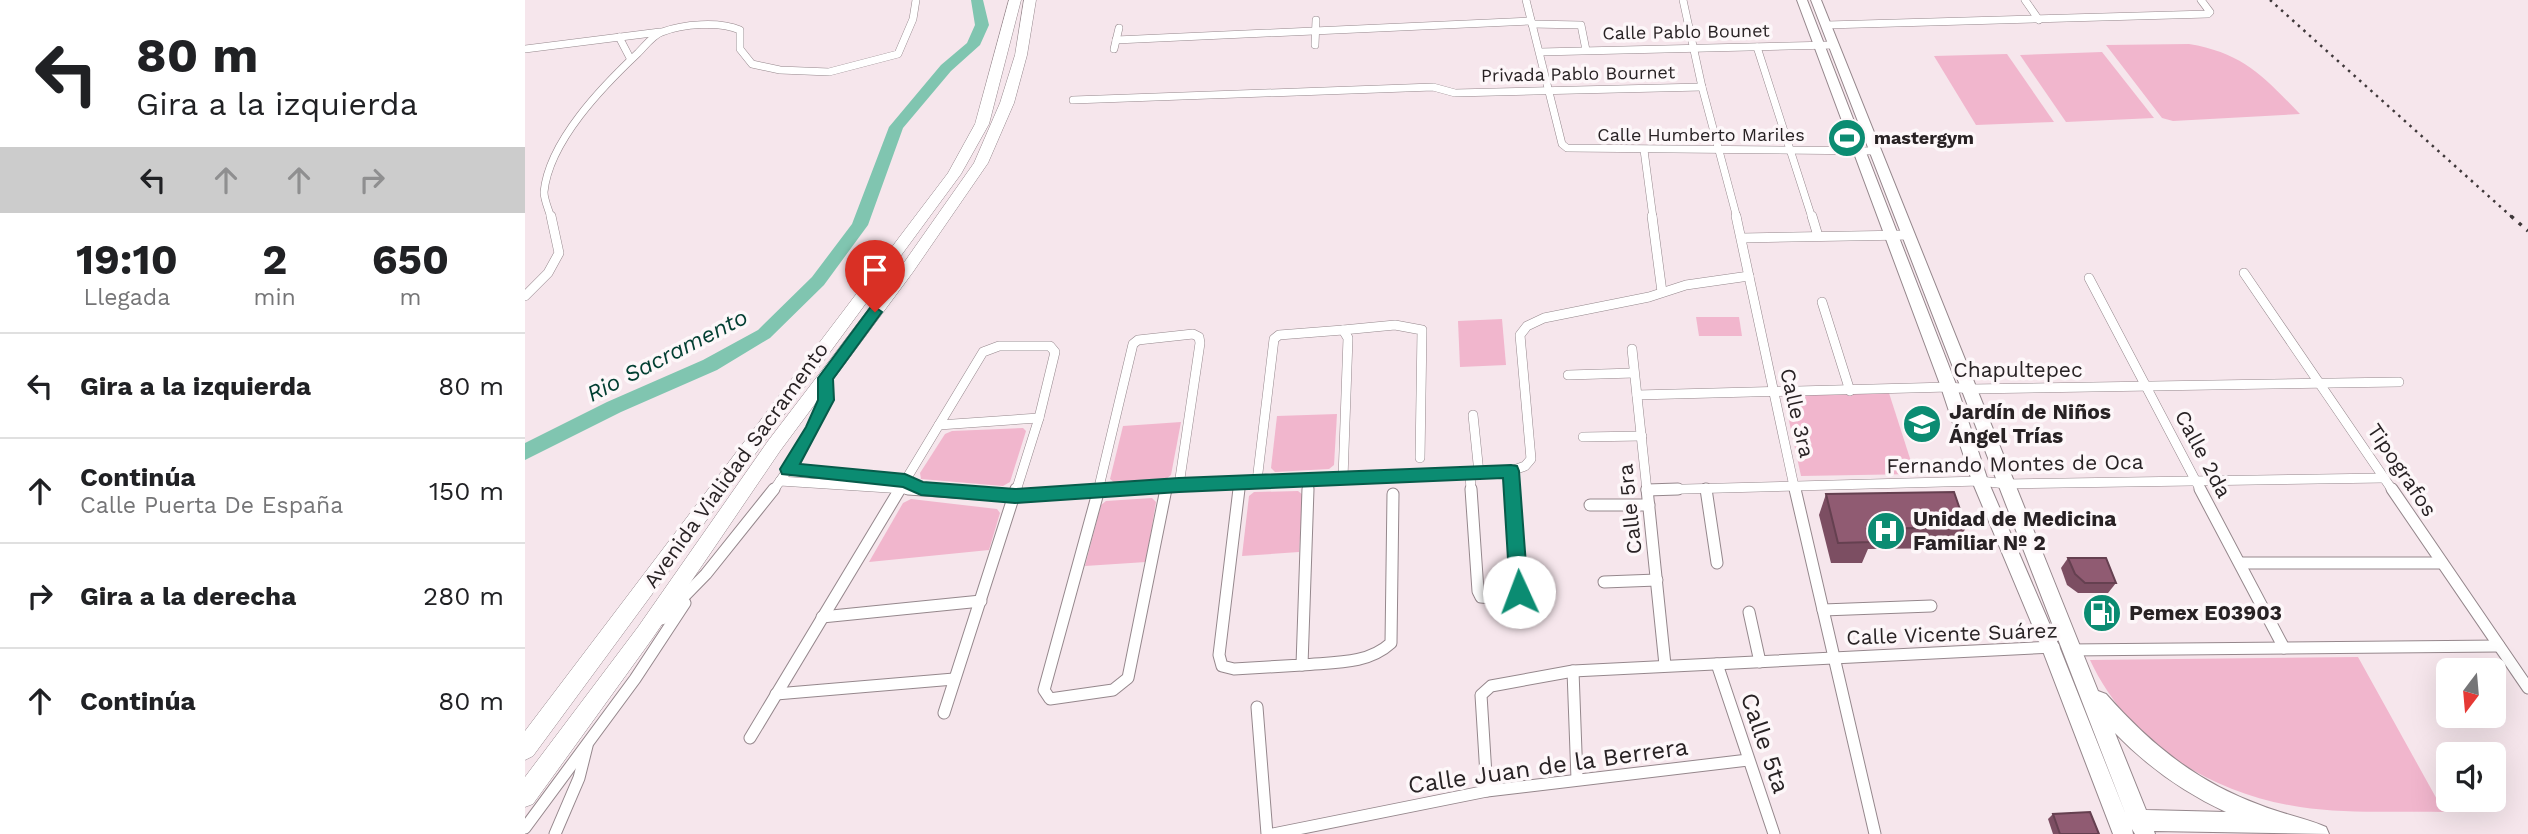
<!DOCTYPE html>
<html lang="es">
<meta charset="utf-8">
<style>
:root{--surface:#fff;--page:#f6f6f6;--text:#202124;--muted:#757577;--line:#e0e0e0}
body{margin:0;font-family:"Work Sans",sans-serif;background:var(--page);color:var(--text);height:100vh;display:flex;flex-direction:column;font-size:26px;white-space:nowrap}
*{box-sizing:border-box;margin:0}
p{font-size:23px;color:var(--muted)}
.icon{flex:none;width:38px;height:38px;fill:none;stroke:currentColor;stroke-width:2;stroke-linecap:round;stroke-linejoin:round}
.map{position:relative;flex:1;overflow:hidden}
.details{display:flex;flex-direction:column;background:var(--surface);width:525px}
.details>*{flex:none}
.hud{background:#fff;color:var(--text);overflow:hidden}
.needle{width:46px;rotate:196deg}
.buttons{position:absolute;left:1911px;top:658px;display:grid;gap:14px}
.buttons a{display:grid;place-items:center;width:70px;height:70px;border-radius:10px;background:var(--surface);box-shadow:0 7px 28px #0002;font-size:35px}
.pin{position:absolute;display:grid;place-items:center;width:60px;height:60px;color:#fff;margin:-72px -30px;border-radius:50% 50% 50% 0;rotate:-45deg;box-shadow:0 0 7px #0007}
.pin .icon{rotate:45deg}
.me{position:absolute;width:77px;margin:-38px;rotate:358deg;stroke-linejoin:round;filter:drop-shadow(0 0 5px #0008)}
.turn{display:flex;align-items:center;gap:24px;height:147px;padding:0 21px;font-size:32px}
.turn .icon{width:91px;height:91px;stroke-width:2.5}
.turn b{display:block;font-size:49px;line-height:60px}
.lanes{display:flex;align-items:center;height:66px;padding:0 21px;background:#0003;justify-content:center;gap:35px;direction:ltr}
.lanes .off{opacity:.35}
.eta{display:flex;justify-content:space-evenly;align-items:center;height:119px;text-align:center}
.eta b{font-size:42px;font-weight:700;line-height:49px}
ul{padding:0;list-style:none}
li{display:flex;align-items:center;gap:21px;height:105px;padding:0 21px;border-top:2px solid var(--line)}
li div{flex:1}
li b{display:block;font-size:26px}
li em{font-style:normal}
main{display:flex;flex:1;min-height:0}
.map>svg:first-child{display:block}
</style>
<main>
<section class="details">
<div class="hud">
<div class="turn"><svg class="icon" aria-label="left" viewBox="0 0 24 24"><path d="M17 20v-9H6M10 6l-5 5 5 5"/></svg><div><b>80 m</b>Gira a la izquierda</div></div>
<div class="lanes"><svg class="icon" aria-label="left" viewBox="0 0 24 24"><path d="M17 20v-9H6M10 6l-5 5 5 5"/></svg><svg class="icon off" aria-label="ahead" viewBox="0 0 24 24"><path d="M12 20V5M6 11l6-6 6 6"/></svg><svg class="icon off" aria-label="ahead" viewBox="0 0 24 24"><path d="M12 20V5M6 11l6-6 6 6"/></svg><svg class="icon off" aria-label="right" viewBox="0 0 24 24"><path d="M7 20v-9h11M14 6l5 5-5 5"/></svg></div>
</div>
<div class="eta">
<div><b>19:10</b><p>Llegada</p></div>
<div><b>2</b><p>min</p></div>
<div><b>650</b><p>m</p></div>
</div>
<ul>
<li><svg class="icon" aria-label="left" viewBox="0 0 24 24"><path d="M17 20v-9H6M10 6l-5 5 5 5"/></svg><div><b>Gira a la izquierda</b></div><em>80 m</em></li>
<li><svg class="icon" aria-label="ahead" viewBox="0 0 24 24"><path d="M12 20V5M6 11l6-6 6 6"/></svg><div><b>Continúa</b><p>Calle Puerta De España</p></div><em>150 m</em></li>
<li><svg class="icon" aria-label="right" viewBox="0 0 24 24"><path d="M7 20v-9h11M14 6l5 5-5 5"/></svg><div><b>Gira a la derecha</b></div><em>280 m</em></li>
<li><svg class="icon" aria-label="ahead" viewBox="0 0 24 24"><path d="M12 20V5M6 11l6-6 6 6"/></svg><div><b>Continúa</b></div><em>80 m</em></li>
</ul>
</section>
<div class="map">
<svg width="2003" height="834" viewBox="0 0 2003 834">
<rect width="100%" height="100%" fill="#f6e6ec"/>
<g fill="#f1b6cd">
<path d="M1664 44C1718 53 1738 76 1775 114L1648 121 1637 118 1581 45Z"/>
<path d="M1577 52 1629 118 1541 122 1495 55Z"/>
<path d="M1482 54 1529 122 1451 125 1409 56Z"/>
<path d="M1171 317H1214L1217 336H1174Z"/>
<path d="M977 319 981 365 935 367 933 321Z"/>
<path d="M1258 393H1364L1390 474 1276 476Z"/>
<path d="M812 414 809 465 804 469 750 472 746 468 752 416Z"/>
<path d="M656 422 646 475 641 479 590 483 585 479 598 426Z"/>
<path d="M498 428 501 431 485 482 478 486 396 479 395 473 420 434 427 431Z"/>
<path d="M773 491 778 495 774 552 717 556 724 496 729 492Z"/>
<path d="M627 498 631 502 621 562 560 566 576 505 581 501Z"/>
<path d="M386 499 472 509 475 513 464 550 344 562 378 503Z"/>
<path d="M1833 657 1919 812C1873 811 1821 814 1775 807 1686 794 1603 742 1565 660Z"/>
</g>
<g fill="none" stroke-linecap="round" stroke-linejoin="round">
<path fill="#80c5b0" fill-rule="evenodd" d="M446 0H458L464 25 455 45 426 71 378 128 343 225 299 285 245 338 192 370 96 412 0 460V443L82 402 178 360 233 330 287 277 327 224 364 127 416 65 442 43 450 25Z"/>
<defs>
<g id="minor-far2">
<path d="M1001 0 1037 144 1042 148 1351 151"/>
<path d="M1158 0 1177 87 1212 218"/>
<path d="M1500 0 1514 20"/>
<path d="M1007 24 1056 25 1061 50"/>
<path d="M1302 25 1683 14 1685 12 1676 0"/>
<path d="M94 37 105 58"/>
<path d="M591 40 1006 21"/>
<path d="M790 45 791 20"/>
<path d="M1232 47 1287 218"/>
<path d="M0 49 135 32"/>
<path d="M589 49 594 28"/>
<path d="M1015 52 1308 45"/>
<path d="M548 100 908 87 930 93 1177 87"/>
<path d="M1119 150 1128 218"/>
<path d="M26 218C24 210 19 200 19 192 24 141 78 86 113 53 120 46 128 35 137 32 158 24 194 21 215 30V49L227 64 255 70 304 72 373 54 388 19 391 0"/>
</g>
<g id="minor-far1">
<path d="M1127 216 1137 292"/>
<path d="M1211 216 1270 491"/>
<path d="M1287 216 1293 236"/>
<path d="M1217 238 1383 235"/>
<path d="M1719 273 1868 491"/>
<path d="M1564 278 1676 491"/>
<path d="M0 296 23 273 34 253 26 216"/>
<path d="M1297 302 1325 391"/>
<path d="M818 330 870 325 897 330 895 458"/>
<path d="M1107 349 1122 491"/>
<path d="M1043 375 1109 373"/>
<path d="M1112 395 1424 387 1446 389 1874 382"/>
<path d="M948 415 954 473"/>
<path d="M414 425 514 418"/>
<path d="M1058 437 1117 436"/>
<path d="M263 469 386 483"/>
<path d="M986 471 987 491"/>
<path d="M945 473 946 491"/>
<path d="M255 481 410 491"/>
<path d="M732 481 749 339 754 335 818 330 823 338 818 478"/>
<path d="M1122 490 1455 481 1481 484 1859 478"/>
<path d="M248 491C273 456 297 421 300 378"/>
<path d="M374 491 458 352 474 346H525L530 352 514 418 491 491"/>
<path d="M566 491 986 471 1000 466 1006 459 995 335 1002 326 1019 318 1124 297 1161 285 1224 276"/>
<path d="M573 491 608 344 613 340 668 334 674 337 675 343 654 485"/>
<path d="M641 491 642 486"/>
<path d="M714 491 715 483"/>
<path d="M783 491V479"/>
</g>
<g id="minor">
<path d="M383 489 490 496 592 489"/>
<path d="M574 489 519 690 525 699 588 690 603 678 641 489"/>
<path d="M714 489 694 655 697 666 709 669 777 665 783 489"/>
<path d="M946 489 953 591 956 597 976 599 994 592 987 489"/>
<path d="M1122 489 1140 665"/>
<path d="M1181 489 1192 563"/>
<path d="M1270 489 1350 834"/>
<path d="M1675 489 1759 648"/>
<path d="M1867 489 2003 688"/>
<path d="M1122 490 1153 489"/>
<path d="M1065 505H1124"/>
<path d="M1715 563H1917"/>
<path d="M1079 582 1132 580"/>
<path d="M1298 610 1406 606"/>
<path d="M1224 612 1235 662"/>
<path d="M297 617 456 601"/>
<path d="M137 619 181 574 249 489"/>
<path d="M1544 650 1974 646"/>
<path d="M1192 664 1249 834"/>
<path d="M777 665C808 662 842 665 866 643L868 494"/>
<path d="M1048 671 1052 779"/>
<path d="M251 694 429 679"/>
<path d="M732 707 742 834"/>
<path d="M419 713 491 489"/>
<path d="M225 738 375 489"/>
<path d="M962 791 956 695 966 686 1048 671 1529 647"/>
<path d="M0 828 110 679 160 603"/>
<path d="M30 834 54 778 62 746"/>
<path d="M748 834 962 791 1223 760"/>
</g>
<path id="primary" d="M1272 0H1282L1432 387 1463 481 1534 646 1601 815 1286 0H1296L1573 691 1581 694C1625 744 1672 782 1735 805 1757 814 1780 818 1801 827L1804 834 1629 831 1630 834H1610L1607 829 1608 834H1588L1516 646 1447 481 1416 387ZM1590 733C1623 767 1658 792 1701 812L1621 810Z"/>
<g id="trunk">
<path d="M484 0H496L464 124 436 174 8 756 0 760V731L423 173 450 124Z"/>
<path d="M499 0H511L502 55 489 103 463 163 388 272 255 451 127 639 8 804 0 807V777L113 627 243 441 378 264 449 163 475 103 490 55Z"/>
</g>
</defs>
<use href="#minor-far2" stroke="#95878c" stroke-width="8"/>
<use href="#minor-far1" stroke="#95878c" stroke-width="10"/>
<use href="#minor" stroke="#95878c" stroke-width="13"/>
<use href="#primary" stroke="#95878c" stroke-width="2"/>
<use href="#trunk" stroke="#95878c" stroke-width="1"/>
<use href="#minor-far2" stroke="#fff" stroke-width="7"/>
<use href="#minor-far1" stroke="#fff" stroke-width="9"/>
<use href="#minor" stroke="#fff" stroke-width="11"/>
<use href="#primary" fill="#fff" fill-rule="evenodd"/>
<use href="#trunk" fill="#fff" fill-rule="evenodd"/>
<path stroke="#3e3739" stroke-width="2.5" stroke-dasharray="2.5 5" stroke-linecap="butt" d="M1745 0 1988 218"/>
<path stroke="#3e3739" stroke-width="3.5" stroke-dasharray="3.5 7" stroke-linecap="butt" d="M1986 216 2003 231"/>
</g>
<g fill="#7c4e62">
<path d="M1301 494 1441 527 1431 548 1343 549 1337 563H1306L1294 515Z"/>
<path d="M1543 558 1591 583 1583 593H1553L1542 585 1536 568Z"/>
<path d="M1528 814 1574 834H1528L1523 819Z"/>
</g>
<g fill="#905b72" stroke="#654050" stroke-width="2">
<path d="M1429 492 1441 527 1342 529 1346 542 1313 543 1301 494Z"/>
<path d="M1543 558H1581L1591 583H1560L1550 574Z"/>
<path d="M1565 812 1574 834H1535L1528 814Z"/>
</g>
<path fill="#0b8c72" stroke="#075b4a" stroke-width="2" d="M350 307 357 312 308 379 309 400 275 464 380 474 398 482 490 489 654 478 986 465 992 466 994 471 1003 592 1001 598 994 600 988 598 985 592 978 478 654 492 490 503 396 495 378 487 257 474 255 469 281 427 293 400V378L345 308Z"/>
<defs>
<symbol id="stadium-disc" viewBox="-11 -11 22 22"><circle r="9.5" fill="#0b8c72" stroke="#fdf7f9"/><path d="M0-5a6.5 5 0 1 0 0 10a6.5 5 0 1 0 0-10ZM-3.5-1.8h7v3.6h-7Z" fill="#fff"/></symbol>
<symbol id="school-disc" viewBox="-11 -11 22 22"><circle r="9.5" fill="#0b8c72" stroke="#fdf7f9"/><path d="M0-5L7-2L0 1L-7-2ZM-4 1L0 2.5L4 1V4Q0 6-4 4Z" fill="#fff"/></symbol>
<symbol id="hospital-disc" viewBox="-11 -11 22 22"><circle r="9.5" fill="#0b8c72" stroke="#fdf7f9"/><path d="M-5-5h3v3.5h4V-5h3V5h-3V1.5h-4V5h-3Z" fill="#fff"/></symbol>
<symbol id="fuel-disc" viewBox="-11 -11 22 22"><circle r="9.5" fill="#0b8c72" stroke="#fdf7f9"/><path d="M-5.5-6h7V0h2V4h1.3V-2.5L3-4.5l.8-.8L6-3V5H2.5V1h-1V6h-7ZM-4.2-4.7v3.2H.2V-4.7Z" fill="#fff"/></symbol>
</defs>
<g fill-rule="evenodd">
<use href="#stadium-disc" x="1300" y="116" width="44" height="44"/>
<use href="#school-disc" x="1375" y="402" width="44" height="44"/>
<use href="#hospital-disc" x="1339" y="509" width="44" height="44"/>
<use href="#fuel-disc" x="1555" y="591" width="44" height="44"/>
</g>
<g text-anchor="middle" stroke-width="7" stroke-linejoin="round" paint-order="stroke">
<g font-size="18" fill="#282224" stroke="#fdf7f9">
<text transform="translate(1161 32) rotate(-1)" y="6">Calle Pablo Bounet</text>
<text transform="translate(1053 74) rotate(-1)" y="6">Privada Pablo Bournet</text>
<text x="1176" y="141">Calle Humberto Mariles</text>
</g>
<g font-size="18" font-weight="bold" fill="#282224" stroke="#fdf7f9" text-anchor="start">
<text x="1349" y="144">mastergym</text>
</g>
<g font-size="21" fill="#282224" stroke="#fdf7f9">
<text x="1493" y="377">Chapultepec</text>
<text transform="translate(1272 413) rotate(77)" y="7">Calle 3ra</text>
<text transform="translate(1678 454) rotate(62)" y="7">Calle 2da</text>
<text transform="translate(1490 464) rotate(-1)" y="7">Fernando Montes de Oca</text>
<text transform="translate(211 465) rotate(-54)" y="7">Avenida Vialidad Sacramento</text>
<text transform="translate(1877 470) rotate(56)" y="7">Tipografos</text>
<text transform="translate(1105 509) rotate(-96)" y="7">Calle 5ra</text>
<text transform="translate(1427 634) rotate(-2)" y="7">Calle Vicente Suárez</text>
</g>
<g font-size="21" font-weight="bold" fill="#282224" stroke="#fdf7f9" text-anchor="start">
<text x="1424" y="419">Jardín de Niños<tspan x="1424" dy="24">Ángel Trías</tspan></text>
<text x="1388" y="526">Unidad de Medicina<tspan x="1388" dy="24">Familiar Nº 2</tspan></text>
<text x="1604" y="620">Pemex E03903</text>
</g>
<g font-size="23" font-style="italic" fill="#003e31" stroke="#fdf7f9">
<text transform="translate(142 355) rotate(-27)" y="8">Rio Sacramento</text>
</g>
<g font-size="24" fill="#282224" stroke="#fdf7f9">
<text transform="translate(1240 743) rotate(71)" y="8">Calle 5ta</text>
<text transform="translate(1023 766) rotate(-8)" y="8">Calle Juan de la Berrera</text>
</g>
</g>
</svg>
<div class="buttons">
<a><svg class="needle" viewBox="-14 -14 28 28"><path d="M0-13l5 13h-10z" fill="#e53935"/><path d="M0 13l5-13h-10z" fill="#757577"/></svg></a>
<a><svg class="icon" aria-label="sound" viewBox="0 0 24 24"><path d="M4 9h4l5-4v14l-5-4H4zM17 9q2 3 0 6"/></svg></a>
</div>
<div class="pin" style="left:350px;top:312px;background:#d93025"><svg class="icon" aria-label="arrive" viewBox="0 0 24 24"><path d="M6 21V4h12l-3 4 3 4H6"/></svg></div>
<svg class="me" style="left:994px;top:592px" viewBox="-20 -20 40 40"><circle r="19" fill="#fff"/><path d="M0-13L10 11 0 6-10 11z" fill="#0b8c72"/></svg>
</div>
</main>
